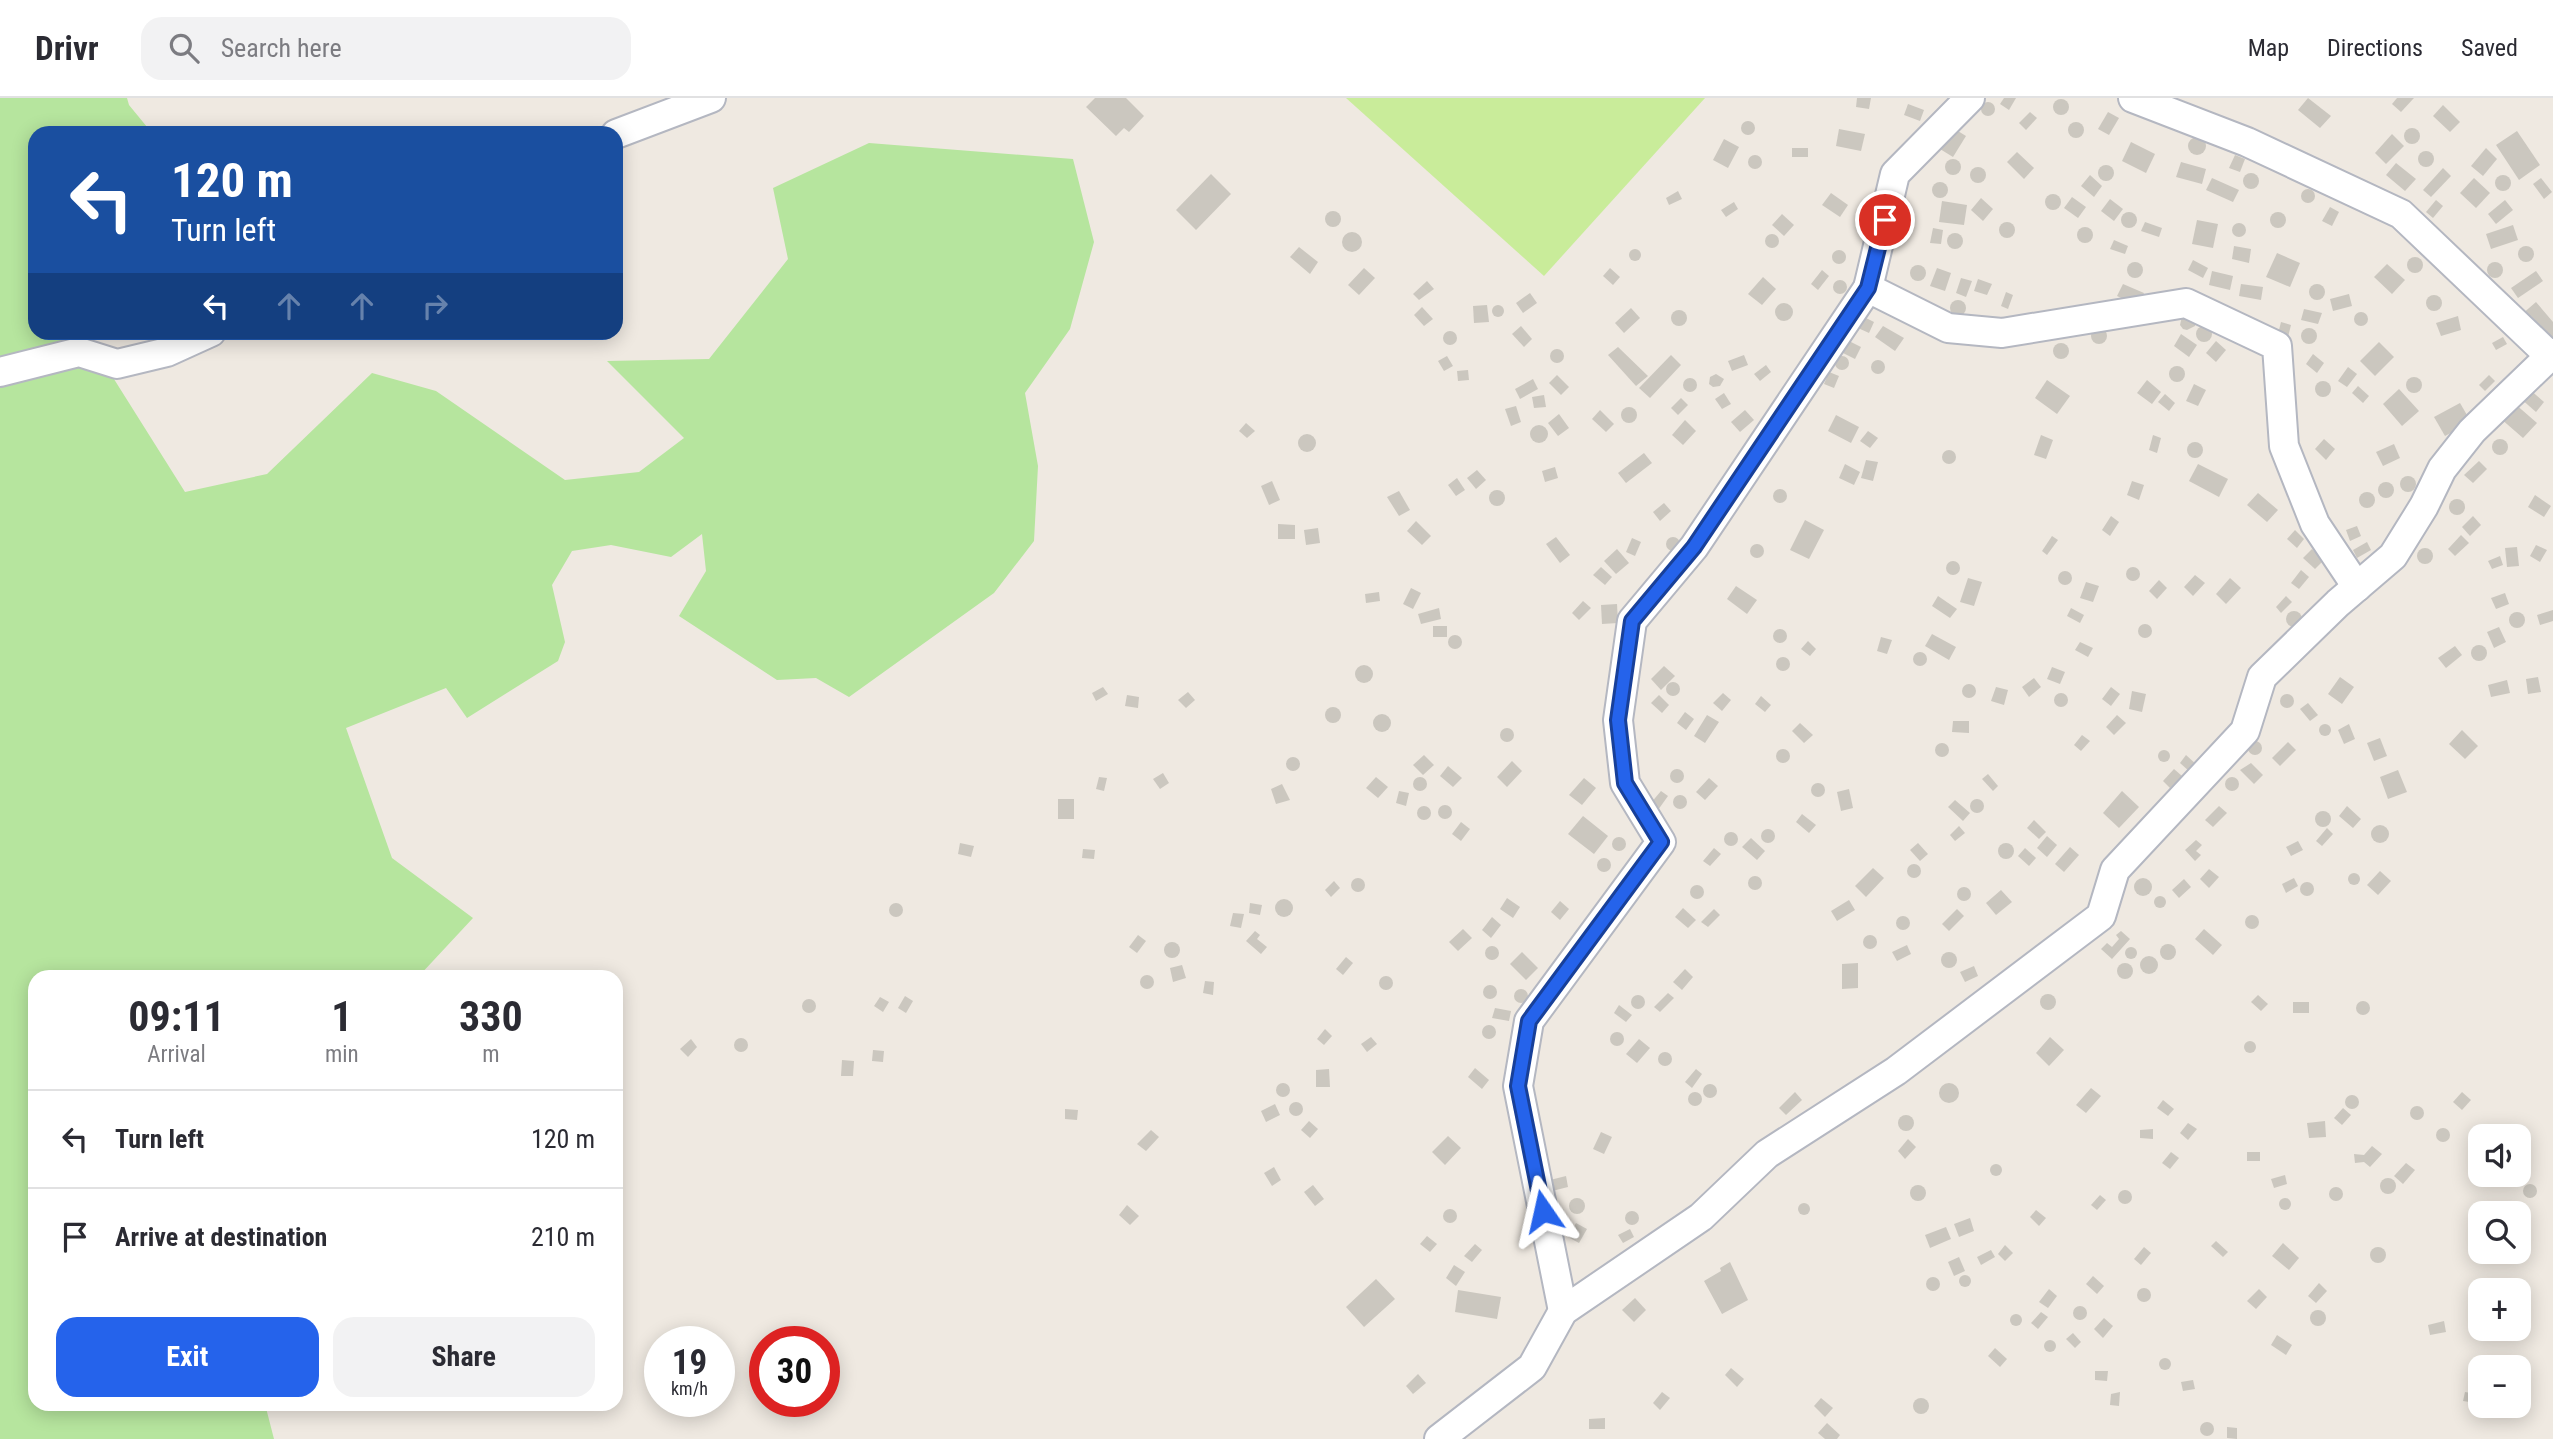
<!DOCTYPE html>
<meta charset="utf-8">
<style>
:root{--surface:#fff;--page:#f2f2f3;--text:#2b2b33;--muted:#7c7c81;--line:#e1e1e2;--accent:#2563eb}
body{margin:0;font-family:"Roboto Condensed",sans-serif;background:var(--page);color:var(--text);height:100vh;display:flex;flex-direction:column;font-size:26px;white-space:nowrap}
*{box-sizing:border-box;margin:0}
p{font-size:23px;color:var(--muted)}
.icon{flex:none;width:38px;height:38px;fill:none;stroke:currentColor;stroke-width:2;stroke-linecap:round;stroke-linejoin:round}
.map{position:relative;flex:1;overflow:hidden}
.details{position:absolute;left:28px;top:872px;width:595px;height:441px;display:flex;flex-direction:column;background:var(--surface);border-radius:21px;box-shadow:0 4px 18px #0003}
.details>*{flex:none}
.banner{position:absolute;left:28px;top:28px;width:595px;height:214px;border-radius:21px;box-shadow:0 4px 18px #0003;background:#1a4fa0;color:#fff;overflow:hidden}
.tools{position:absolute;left:2468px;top:1026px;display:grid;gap:14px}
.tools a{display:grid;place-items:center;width:63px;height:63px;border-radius:14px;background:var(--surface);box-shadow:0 4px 18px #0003;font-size:35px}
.speed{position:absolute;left:644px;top:1228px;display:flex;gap:14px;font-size:35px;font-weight:700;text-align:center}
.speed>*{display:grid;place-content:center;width:91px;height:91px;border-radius:50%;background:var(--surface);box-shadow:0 4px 18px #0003;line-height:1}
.speed small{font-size:18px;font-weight:400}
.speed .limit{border:10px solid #d22;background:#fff;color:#111}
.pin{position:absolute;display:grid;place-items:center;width:60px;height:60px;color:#fff;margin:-30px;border:4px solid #fff;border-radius:50%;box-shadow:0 2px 7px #0007}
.me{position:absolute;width:77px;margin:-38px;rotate:349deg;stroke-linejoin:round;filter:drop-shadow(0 0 5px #0008)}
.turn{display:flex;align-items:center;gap:24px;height:147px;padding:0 28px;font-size:32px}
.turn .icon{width:91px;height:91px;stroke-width:2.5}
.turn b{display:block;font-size:49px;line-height:60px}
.lanes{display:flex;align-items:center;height:66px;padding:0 28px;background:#0003;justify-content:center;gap:35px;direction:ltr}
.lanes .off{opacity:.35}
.eta{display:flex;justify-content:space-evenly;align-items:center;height:119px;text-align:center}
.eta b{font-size:42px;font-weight:700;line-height:49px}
.cta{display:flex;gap:14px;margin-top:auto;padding:14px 28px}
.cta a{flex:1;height:80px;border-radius:21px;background:var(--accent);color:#fff;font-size:28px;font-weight:700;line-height:80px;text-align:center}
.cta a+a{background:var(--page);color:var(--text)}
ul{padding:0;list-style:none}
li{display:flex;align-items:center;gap:21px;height:98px;padding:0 28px;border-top:2px solid var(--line)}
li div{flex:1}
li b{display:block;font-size:26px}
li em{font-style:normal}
header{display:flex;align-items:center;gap:42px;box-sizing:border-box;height:98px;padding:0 35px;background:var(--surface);border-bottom:2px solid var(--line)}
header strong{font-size:33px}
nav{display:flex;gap:38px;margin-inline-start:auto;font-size:24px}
.search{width:490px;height:63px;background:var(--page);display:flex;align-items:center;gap:18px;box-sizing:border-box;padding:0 24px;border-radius:21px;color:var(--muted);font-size:26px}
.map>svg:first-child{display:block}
</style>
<header>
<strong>Drivr</strong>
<div class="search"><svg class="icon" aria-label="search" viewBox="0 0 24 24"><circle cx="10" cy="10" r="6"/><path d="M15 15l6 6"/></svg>Search here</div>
<nav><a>Map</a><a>Directions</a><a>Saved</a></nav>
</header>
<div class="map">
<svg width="2553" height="1341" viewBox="0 0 2553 1341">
<rect width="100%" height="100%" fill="#efe9e1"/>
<path fill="#b6e59e" d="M0 0H127L129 7 152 35H35V234L85 235 185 394 267 376 372 275 436 293 565 382 639 374 684 340 607 263 709 261 788 161 773 90 869 45 1073 61 1094 144 1070 231 1025 295 1038 368 1034 443 994 495 849 599 816 580 777 582 679 518 706 473 702 436 671 459 611 447 572 453 552 487 565 544 558 563 467 620 446 590 346 630 392 760 473 820 419 878H35V1306H265L274 1341H0Z"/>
<path fill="#c9ec9a" d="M1346 0H1705L1544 178Z"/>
<g fill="#cbc7bf">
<path d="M1095 0H1126L1144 18 1129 34 1124 30 1116 38 1086 9Z"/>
<path d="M1857 0H1871L1869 11 1856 9Z"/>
<path d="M2004 0H2016L2009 12 2000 6Z"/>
<path d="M2308 0 2331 18 2320 30 2298 12Z"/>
<path d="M2397 0H2414L2401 14 2392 6Z"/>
<circle cx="2061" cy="9" r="8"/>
<circle cx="1988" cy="11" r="7"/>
<path d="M1908 6 1924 12 1920 23 1904 17Z"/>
<path d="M2443 7 2460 24 2450 34 2433 18Z"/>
<path d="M2030 14 2037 20 2026 32 2019 25Z"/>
<path d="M2108 14 2119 20 2109 37 2098 31Z"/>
<circle cx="1748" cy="30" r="7"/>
<circle cx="2076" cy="32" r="8"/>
<circle cx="2412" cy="38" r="8"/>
<path d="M1953 30 1966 38 1953 59 1940 51Z"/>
<path d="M1839 31 1865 36 1861 53 1836 48Z"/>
<path d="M2517 33 2540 67 2519 82 2496 47Z"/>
<path d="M2392 36 2404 48 2386 66 2375 55Z"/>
<circle cx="2197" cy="48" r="9"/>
<path d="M1724 41 1739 49 1728 70 1713 62Z"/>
<path d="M2131 44 2155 56 2146 75 2122 63Z"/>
<rect x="1792" y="50" width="16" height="9"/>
<path d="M2486 50 2497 61 2483 78 2471 68Z"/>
<circle cx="2426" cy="61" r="8"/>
<path d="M2017 54 2034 70 2024 81 2007 64Z"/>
<path d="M2235 57 2245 61 2240 74 2229 70Z"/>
<circle cx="1755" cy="64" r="7"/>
<circle cx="1953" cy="69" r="8"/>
<path d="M2181 64 2206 71 2202 86 2176 79Z"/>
<path d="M2396 65 2416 81 2405 93 2386 77Z"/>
<circle cx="2106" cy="75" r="8"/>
<circle cx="1978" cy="77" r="8"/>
<path d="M2443 70 2451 78 2431 99 2423 92Z"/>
<circle cx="2251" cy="83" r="8"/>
<path d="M1211 76 1231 96 1196 132 1176 112Z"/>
<circle cx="2503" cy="85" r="8"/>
<path d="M2090 77 2102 88 2094 99 2081 88Z"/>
<path d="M2212 80 2239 92 2233 104 2206 92Z"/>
<path d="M2474 80 2490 95 2476 110 2460 95Z"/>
<path d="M2541 80 2552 94 2544 101 2533 86Z"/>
<circle cx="1940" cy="92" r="8"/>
<circle cx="2308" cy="98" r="7"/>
<path d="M1678 93 1682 101 1669 107 1666 100Z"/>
<path d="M1831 95 1848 107 1840 119 1822 107Z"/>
<circle cx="2053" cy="104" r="8"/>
<path d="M2072 99 2086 109 2078 120 2064 110Z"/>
<path d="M1981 100 1993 111 1983 123 1971 112Z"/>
<path d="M2110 101 2123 111 2114 123 2101 113Z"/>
<path d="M2436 102 2443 108 2433 120 2426 114Z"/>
<path d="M2505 102 2513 112 2496 126 2488 116Z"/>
<path d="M1942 103 1967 107 1964 127 1939 124Z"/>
<path d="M1734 104 1738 111 1726 119 1721 112Z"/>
<path d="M2330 109 2339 114 2332 128 2322 123Z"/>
<circle cx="1333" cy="121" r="8"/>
<circle cx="2278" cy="122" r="8"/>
<circle cx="2129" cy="122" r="8"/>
<path d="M1782 116 1794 127 1784 138 1772 127Z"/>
<path d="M2197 122 2218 126 2213 150 2192 146Z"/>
<circle cx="2007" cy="132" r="8"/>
<path d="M2145 124 2162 130 2159 139 2141 133Z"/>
<circle cx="2239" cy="132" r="7"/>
<path d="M2513 127 2518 142 2491 151 2486 136Z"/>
<circle cx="2085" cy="137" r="8"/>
<path d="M1933 130 1943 132 1941 146 1930 145Z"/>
<circle cx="1352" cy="144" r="10"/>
<circle cx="1955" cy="143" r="8"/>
<circle cx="1772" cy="143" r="7"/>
<path d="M2114 142 2128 148 2125 156 2110 151Z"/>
<circle cx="2526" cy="156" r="8"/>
<path d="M2234 148 2251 151 2249 165 2232 161Z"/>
<path d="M1299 149 1318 164 1310 176 1290 159Z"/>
<circle cx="1635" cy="157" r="6"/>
<circle cx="1839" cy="159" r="7"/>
<path d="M2277 155 2300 165 2290 189 2266 179Z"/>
<circle cx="2415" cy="167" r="8"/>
<path d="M2193 162 2208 170 2203 180 2188 172Z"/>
<circle cx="2495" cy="172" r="8"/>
<circle cx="2135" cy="172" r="8"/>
<path d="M2387 166 2405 182 2392 196 2374 179Z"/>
<circle cx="1918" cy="175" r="8"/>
<path d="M1364 170 1375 180 1359 197 1348 187Z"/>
<path d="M1610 170 1620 179 1613 187 1603 178Z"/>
<path d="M1937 170 1951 175 1945 193 1930 188Z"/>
<path d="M1822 172 1829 178 1818 192 1811 186Z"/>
<path d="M2212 173 2233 178 2230 192 2209 187Z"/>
<path d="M2536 173 2543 183 2518 200 2511 190Z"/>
<path d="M1763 179 1776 191 1762 207 1748 196Z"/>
<path d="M1961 180 1972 183 1966 199 1956 195Z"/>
<path d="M1978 181 1992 186 1987 197 1974 193Z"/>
<circle cx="1840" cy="189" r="7"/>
<path d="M1427 183 1434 191 1419 202 1413 196Z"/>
<circle cx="2317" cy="194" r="8"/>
<path d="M2123 186 2144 195 2138 208 2117 198Z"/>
<path d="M2241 186 2263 189 2261 202 2239 198Z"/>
<path d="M2006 194 2013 197 2008 211 2001 208Z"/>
<path d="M1530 195 1537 205 1523 215 1516 205Z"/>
<path d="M2349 196 2352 208 2333 213 2330 201Z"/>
<circle cx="2434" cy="205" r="8"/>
<circle cx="1958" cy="210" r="8"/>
<path d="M2536 204 2553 224V243L2535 234 2541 229 2531 218 2526 223 2521 217Z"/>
<circle cx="1784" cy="214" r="9"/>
<circle cx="1498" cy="213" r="6"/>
<path d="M1487 207 1489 224 1474 225 1473 208Z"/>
<path d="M1422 209 1433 221 1424 228 1414 217Z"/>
<path d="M1631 210 1640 220 1624 235 1615 225Z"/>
<path d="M2304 211 2322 215 2318 226 2301 222Z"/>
<circle cx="1679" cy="220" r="8"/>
<circle cx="2361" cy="221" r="7"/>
<path d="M2182 218 2196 223 2195 228 2187 232 2183 231 2180 227Z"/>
<path d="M2458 218 2461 232 2441 238 2436 225Z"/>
<path d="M1864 219 1874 224 1869 235 1858 230Z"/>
<path d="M2281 224 2291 227 2287 243 2277 240Z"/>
<path d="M1521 228 1532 241 1524 249 1512 236Z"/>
<path d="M1883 228 1904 240 1895 253 1875 239Z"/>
<circle cx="2204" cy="236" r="8"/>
<circle cx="2309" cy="238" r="8"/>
<circle cx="2099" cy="238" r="8"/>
<circle cx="1450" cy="240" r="7"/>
<path d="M2181 236 2197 247 2189 259 2174 248Z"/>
<path d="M2503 239 2507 246 2496 252 2492 245Z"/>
<path d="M1843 240 1861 249 1855 261 1837 252Z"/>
<path d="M2216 243 2226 252 2216 264 2206 255Z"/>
<path d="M2379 244 2394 259 2375 278 2360 263Z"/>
<circle cx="2061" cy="253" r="8"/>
<path d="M1618 249 1648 278 1636 288 1608 257Z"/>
<circle cx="1557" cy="258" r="7"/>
<path d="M2313 256 2324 265 2317 275 2306 266Z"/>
<path d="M1671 257 1681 267 1650 300 1639 290Z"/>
<path d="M1744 257 1748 267 1732 273 1728 263Z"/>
<circle cx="1842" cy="265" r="7"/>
<path d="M1447 258 1453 268 1444 273 1438 263Z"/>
<circle cx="1878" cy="269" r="7"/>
<path d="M1766 267 1771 274 1760 283 1754 276Z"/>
<circle cx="2177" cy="276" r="8"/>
<path d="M2348 269 2357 276 2347 289 2338 283Z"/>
<path d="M1468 272 1469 282 1458 283 1457 273Z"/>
<path d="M1829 274 1839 278 1834 290 1824 286Z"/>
<path d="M1716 276 1724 281 1720 288 1713 289 1709 286 1710 279Z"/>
<path d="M1557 277 1569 289 1561 297 1549 285Z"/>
<path d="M2489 277 2495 283 2485 293 2479 287Z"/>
<circle cx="2414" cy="287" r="8"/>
<circle cx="1690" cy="287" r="7"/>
<path d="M1533 281 1538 291 1520 301 1515 291Z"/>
<path d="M2047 282 2070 298 2057 316 2035 300Z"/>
<path d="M2147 282 2161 294 2152 306 2137 295Z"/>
<circle cx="2323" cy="291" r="8"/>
<path d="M2194 286 2206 292 2198 308 2186 303Z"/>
<path d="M2358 288 2369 298 2363 305 2352 295Z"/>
<path d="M2528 290 2544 304 2536 314 2520 300Z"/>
<path d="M2399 291 2419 313 2402 328 2383 306Z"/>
<path d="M1724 295 1731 306 1722 311 1715 301Z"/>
<path d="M2165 296 2175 305 2169 313 2158 304Z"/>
<path d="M1544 297 1546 309 1534 310 1532 299Z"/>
<path d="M1681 300 1688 307 1678 317 1671 310Z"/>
<path d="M2460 305 2471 324 2445 338 2434 319Z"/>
<path d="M2514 305 2537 325 2523 340 2500 320Z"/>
<path d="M1516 308 1521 324 1511 328 1505 311Z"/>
<circle cx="1629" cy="317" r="8"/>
<path d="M1600 312 1614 326 1606 334 1592 321Z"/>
<path d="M1745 312 1754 322 1740 334 1731 324Z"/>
<path d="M1559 316 1569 330 1558 338 1548 325Z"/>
<path d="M1836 317 1859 329 1851 345 1828 333Z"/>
<path d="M1685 322 1696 333 1683 347 1672 337Z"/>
<path d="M1246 325 1255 333 1247 340 1239 333Z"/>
<circle cx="1539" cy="336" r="9"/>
<path d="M1868 333 1878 340 1870 350 1860 343Z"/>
<circle cx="1307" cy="345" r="9"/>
<path d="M2041 337 2053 342 2046 361 2034 357Z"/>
<path d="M2153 337 2161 340 2157 355 2149 352Z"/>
<circle cx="2500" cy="349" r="8"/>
<path d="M2324 341 2335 351 2326 362 2315 351Z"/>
<circle cx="2195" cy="352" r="8"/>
<path d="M2394 346 2400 360 2383 368 2376 354Z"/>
<circle cx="1949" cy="359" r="7"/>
<path d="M1644 355 1652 365 1626 385 1618 375Z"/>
<path d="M1866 362 1878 364 1873 383 1861 380Z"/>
<path d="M2479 363 2487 371 2473 385 2464 377Z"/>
<path d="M1845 366 1860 374 1854 387 1839 380Z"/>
<path d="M2198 366 2228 381 2219 399 2189 383Z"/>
<path d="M1555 369 1558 380 1545 384 1542 373Z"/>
<path d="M1477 372 1486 382 1476 391 1467 380Z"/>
<circle cx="2408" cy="386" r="8"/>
<path d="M1457 380 1465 392 1456 398 1448 387Z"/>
<path d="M1272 383 1280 402 1269 407 1261 388Z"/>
<path d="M2132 383 2144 387 2139 402 2127 397Z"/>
<circle cx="2386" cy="392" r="8"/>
<circle cx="1780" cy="398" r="7"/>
<circle cx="1497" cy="400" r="8"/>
<path d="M1399 393 1410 412 1399 418 1387 399Z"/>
<circle cx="2367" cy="402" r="8"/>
<path d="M2258 395 2278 412 2267 424 2247 407Z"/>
<path d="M2535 397 2551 408 2544 419 2528 409Z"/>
<circle cx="2457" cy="409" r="8"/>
<path d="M1664 405 1671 413 1660 423 1653 414Z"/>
<path d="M2111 418 2119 424 2110 438 2102 432Z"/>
<path d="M2473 418 2481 427 2470 438 2462 429Z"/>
<path d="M1805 422 1824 432 1809 461 1790 452Z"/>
<path d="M1416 423 1431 438 1422 447 1407 433Z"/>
<path d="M1278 426 1295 427V441H1278Z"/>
<path d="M2357 428 2361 438 2350 443 2346 432Z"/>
<path d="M1318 430 1320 445 1306 447 1304 432Z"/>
<path d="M2295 432 2304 441 2297 450 2287 441Z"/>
<path d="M2461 437 2469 445 2455 458 2448 451Z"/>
<path d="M2052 438 2058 442 2047 457 2042 453Z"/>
<path d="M1556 439 1570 457 1560 465 1546 446Z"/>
<circle cx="1673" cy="446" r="7"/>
<path d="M1632 440 1641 444 1635 458 1626 454Z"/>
<path d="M2367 444 2371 452 2357 460 2353 452Z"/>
<circle cx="1757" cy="453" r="7"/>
<path d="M2536 447 2547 452 2540 464 2530 458Z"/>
<path d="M2517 449 2519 468 2507 469 2505 450Z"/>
<circle cx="2425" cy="458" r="8"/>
<path d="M1617 451 1629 465 1616 476 1604 463Z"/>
<path d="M2312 451 2324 462 2315 471 2303 460Z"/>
<path d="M2500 458 2503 467 2492 471 2488 463Z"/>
<circle cx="1953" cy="470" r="7"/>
<circle cx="2133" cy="476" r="7"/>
<path d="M1601 469 1612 479 1605 487 1593 477Z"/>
<path d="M2301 472 2309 479 2299 491 2291 485Z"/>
<circle cx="2065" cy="480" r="7"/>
<path d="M2195 477 2205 485 2193 498 2184 489Z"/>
<path d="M1968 480 1982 484 1974 508 1960 504Z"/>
<path d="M2230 480 2241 490 2226 506 2216 496Z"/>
<path d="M2159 482 2167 490 2157 501 2149 493Z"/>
<path d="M2086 484 2099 488 2093 504 2080 500Z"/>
<path d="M1736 488 1757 502 1747 516 1727 501Z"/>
<path d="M1411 490 1421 495 1413 511 1403 506Z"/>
<path d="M1379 494 1380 503 1366 505 1365 496Z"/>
<path d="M2505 495 2509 506 2496 511 2491 500Z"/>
<path d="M1938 498 1957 511 1950 520 1932 508Z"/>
<path d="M2286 498 2292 504 2281 515 2276 509Z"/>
<path d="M1583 503 1591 510 1579 522 1572 515Z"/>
<path d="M1617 506 1618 525 1602 526 1601 507Z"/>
<path d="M1439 510 1441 521 1421 526 1418 516Z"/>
<path d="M2071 510 2084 517 2080 525 2067 518Z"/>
<path d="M2553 512V523L2540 527 2537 517Z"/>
<circle cx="2294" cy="521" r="8"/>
<circle cx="2517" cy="522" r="8"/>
<circle cx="2145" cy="533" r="7"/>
<rect x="1433" y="528" width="14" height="11"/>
<path d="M2499 529 2506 544 2494 550 2487 534Z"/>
<circle cx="1780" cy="538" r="7"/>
<path d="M1932 536 1956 549 1949 562 1925 548Z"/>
<circle cx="1455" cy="544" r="7"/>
<path d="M1881 539 1892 542 1887 556 1877 553Z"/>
<path d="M1808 543 1816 551 1810 558 1801 551Z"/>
<path d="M2080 544 2093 550 2088 559 2075 552Z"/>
<circle cx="2479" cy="555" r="8"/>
<path d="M2455 548 2462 557 2446 570 2438 560Z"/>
<circle cx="1920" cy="561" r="7"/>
<circle cx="1783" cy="566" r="7"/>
<circle cx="1364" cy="576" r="9"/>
<path d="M1664 568 1675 578 1661 592 1651 581Z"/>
<path d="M2052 569 2065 574 2060 586 2047 581Z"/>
<path d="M2340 579 2354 589 2342 606 2328 596Z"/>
<path d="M2538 579 2541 594 2528 596 2526 581Z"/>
<path d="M2034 580 2041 589 2029 599 2022 589Z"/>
<path d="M2507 582 2510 595 2491 599 2488 587Z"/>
<circle cx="1673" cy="591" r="7"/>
<circle cx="1969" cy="593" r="7"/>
<path d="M1103 589 1108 596 1096 603 1092 595Z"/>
<path d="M1996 589 2008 592 2004 607 1991 603Z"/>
<path d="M2111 589 2120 596 2111 608 2102 601Z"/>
<path d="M2132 593 2146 596 2142 614 2129 611Z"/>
<path d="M1188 594 1195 602 1186 610 1178 602Z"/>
<circle cx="2061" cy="602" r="7"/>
<path d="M1723 595 1731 602 1722 613 1713 605Z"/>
<circle cx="2287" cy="603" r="7"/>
<path d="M1127 597 1139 599 1138 610 1125 608Z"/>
<path d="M1659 597 1669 607 1662 615 1651 605Z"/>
<path d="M1761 598 1771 607 1765 614 1755 606Z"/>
<path d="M2308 605 2318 617 2310 623 2300 611Z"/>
<circle cx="1333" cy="617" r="8"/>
<path d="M1685 614 1694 621 1686 632 1677 625Z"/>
<circle cx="1382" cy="625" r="9"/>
<path d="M1707 617 1719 624 1705 645 1694 638Z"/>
<path d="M2117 617 2126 625 2114 637 2106 629Z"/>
<path d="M1953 623H1969V635L1952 634Z"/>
<path d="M1800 625 1813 637 1804 645 1792 633Z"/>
<circle cx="2325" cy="632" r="6"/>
<path d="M2349 626 2355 641 2344 646 2338 632Z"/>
<circle cx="1507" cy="637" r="7"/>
<path d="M2462 632 2478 648 2465 661 2449 646Z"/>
<path d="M2082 637 2090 643 2081 653 2074 647Z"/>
<path d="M2380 640 2387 658 2374 663 2367 645Z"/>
<circle cx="2255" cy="650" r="7"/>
<path d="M2288 644 2296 652 2280 668 2272 660Z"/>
<circle cx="1942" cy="652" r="7"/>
<circle cx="1783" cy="658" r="7"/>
<circle cx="2164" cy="658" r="6"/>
<path d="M1424 657 1434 667 1423 677 1413 667Z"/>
<path d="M2186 657 2197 667 2190 674 2180 665Z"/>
<circle cx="1293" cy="666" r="7"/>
<path d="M1512 663 1522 673 1507 689 1497 679Z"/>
<path d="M2251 665 2263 677 2254 686 2240 672Z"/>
<path d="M1448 668 1462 680 1453 689 1440 678Z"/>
<circle cx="1677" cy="678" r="7"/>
<path d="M2174 671 2182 678 2170 690 2163 683Z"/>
<path d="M2398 672 2407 694 2388 701 2380 679Z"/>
<path d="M1163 675 1169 685 1160 691 1153 681Z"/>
<path d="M1988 676 1998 688 1993 693 1982 681Z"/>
<circle cx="1420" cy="686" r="7"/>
<path d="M1099 679 1107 680 1104 693 1096 691Z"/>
<path d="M1376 679 1388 689 1378 700 1366 690Z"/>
<circle cx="2232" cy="686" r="7"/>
<path d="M1584 680 1596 690 1582 707 1569 697Z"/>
<path d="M1709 680 1718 688 1705 702 1696 694Z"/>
<circle cx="1818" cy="692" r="7"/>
<path d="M1282 686 1290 702 1276 706 1271 691Z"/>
<path d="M1849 691 1853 710 1841 713 1837 694Z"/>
<path d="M1399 693 1409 695 1406 708 1396 705Z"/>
<path d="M1661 693 1668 698 1658 712 1650 706Z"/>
<path d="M2122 693 2139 709 2119 730 2103 715Z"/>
<circle cx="1680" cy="704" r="7"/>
<circle cx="1977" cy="708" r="7"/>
<rect x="1058" y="701" width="16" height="20"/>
<path d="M1955 702 1970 715 1963 723 1948 709Z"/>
<circle cx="1445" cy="714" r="7"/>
<circle cx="1424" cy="715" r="7"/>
<path d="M2219 708 2227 715 2213 729 2205 722Z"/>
<path d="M2347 708 2361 721 2353 730 2339 718Z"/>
<circle cx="2323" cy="721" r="8"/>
<path d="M1802 716 1816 727 1809 735 1796 724Z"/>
<path d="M1583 718 1608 738 1594 756 1568 736Z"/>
<path d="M2034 722 2046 734 2039 741 2027 730Z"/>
<path d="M1461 724 1470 731 1461 743 1452 736Z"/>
<circle cx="2380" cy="736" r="9"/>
<path d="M1959 728 1965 735 1955 743 1950 737Z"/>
<path d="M2327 730 2333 736 2322 748 2316 743Z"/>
<circle cx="1768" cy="738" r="7"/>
<circle cx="1731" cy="741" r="7"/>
<path d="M2047 738 2057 747 2047 759 2037 750Z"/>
<circle cx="1619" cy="746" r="7"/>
<path d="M1751 740 1765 753 1757 762 1742 749Z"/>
<path d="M2196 742 2202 747 2196 753 2201 757 2195 763 2185 752Z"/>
<path d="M2298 743 2303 752 2291 758 2286 749Z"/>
<path d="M960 745 974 748 971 759 958 756Z"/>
<path d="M1918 745 1928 756 1920 763 1910 752Z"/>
<circle cx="2006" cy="753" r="8"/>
<path d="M2070 749 2079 757 2064 774 2055 766Z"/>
<path d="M1714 750 1721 756 1710 768 1703 763Z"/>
<path d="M2025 750 2036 760 2029 768 2018 758Z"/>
<path d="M1083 751 1095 752 1094 761 1082 760Z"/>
<circle cx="1604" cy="767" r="7"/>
<circle cx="1914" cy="773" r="7"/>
<path d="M1873 770 1884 780 1866 799 1855 788Z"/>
<path d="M2209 771 2219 779 2209 790 2200 781Z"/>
<path d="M2380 773 2391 783 2378 797 2367 787Z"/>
<circle cx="2354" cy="781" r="6"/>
<circle cx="1755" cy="785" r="7"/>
<circle cx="1358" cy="787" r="7"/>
<path d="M2294 780 2298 788 2286 795 2282 786Z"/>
<circle cx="2143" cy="789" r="9"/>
<path d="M2184 781 2191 789 2179 800 2172 792Z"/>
<path d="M1334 783 1340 790 1331 799 1325 792Z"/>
<circle cx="2307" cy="791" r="7"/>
<circle cx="1697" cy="794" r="7"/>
<circle cx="1964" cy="796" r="7"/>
<path d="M2001 792 2012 804 1996 817 1986 805Z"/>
<circle cx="2160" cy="804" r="6"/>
<path d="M1507 800 1520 809 1513 820 1500 811Z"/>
<circle cx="1284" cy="810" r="9"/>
<path d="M1849 802 1855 812 1837 823 1831 813Z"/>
<path d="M1560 803 1569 811 1560 822 1551 814Z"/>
<path d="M1250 805 1262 807 1260 817 1249 815Z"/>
<circle cx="896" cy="812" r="7"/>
<path d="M1683 810 1696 822 1688 830 1675 819Z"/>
<path d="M1714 811 1720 817 1708 829 1701 824Z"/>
<path d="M1957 811 1964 818 1949 833 1942 826Z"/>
<path d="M1233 815 1244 816 1241 830 1230 828Z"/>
<circle cx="2252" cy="824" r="7"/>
<circle cx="1903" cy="825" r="7"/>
<path d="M1492 819 1501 827 1491 840 1482 832Z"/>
<path d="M1463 831 1472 840 1458 853 1449 844Z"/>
<path d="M2204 831 2222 847 2213 857 2195 841Z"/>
<path d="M1255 833 1260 837 1257 841 1267 849 1261 856 1246 843Z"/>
<path d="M2121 833 2130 841 2112 861 2101 851 2107 845 2112 849 2119 841 2116 837Z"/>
<circle cx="1870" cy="844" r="7"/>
<path d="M1138 837 1146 843 1137 855 1129 849Z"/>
<circle cx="1172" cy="852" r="8"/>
<circle cx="2168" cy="854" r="8"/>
<path d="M1907 847 1911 856 1897 863 1892 854Z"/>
<circle cx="1492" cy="855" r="7"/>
<circle cx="2131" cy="855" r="6"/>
<path d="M1522 854 1538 870 1526 882 1510 866Z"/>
<circle cx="1949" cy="862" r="8"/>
<circle cx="2149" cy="867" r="9"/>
<path d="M1346 859 1353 865 1343 877 1336 871Z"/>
<circle cx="2125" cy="873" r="8"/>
<path d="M1858 865V890L1842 891V866Z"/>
<path d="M1182 867 1186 880 1173 884 1170 870Z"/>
<path d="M1974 868 1978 878 1965 884 1960 874Z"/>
<path d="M1685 871 1693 879 1682 892 1673 884Z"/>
<circle cx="1147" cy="884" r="7"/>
<circle cx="1386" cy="885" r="7"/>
<path d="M1205 883 1214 884 1213 897 1203 895Z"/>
<circle cx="1490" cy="894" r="7"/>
<circle cx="1521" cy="898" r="7"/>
<path d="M1668 895 1674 900 1660 914 1654 909Z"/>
<circle cx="2048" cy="904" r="8"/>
<circle cx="1638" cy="904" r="7"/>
<path d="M2258 897 2268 906 2261 913 2251 904Z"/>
<path d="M905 898 913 903 906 915 898 910Z"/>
<path d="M880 899 889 904 883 914 874 908Z"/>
<circle cx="809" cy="908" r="7"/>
<circle cx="2363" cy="910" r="7"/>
<rect x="2293" y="904" width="16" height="11"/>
<path d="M1619 907 1632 917 1626 924 1614 915Z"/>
<path d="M1495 910 1511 913 1509 923 1492 920Z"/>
<circle cx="1489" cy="934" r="7"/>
<path d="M1325 931 1332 938 1324 947 1317 941Z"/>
<circle cx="1617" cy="941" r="7"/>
<path d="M1371 939 1377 946 1367 954 1361 946Z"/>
<path d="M2050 939 2064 952 2049 968 2036 955Z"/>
<circle cx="741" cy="947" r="7"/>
<path d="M691 941 697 949 688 959 680 951Z"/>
<path d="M1639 941 1650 950 1637 965 1626 956Z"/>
<circle cx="2250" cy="949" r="6"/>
<path d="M873 952 884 953 883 964 872 963Z"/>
<circle cx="1665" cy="961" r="7"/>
<path d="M842 962 854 963 853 978H841Z"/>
<path d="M1475 970 1489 982 1482 991 1468 979Z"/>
<path d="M1329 971 1330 989H1316V972Z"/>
<path d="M1696 971 1702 976 1692 990 1685 984Z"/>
<circle cx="1283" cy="992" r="7"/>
<circle cx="1949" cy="995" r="10"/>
<circle cx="1710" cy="993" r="7"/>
<path d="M2091 990 2101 998 2086 1015 2076 1007Z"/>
<circle cx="1695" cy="1001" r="7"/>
<path d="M1795 994 1802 1002 1786 1017 1779 1010Z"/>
<path d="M2462 994 2471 1002 2462 1012 2453 1004Z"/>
<circle cx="2352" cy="1004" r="7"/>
<path d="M2163 1002 2174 1011 2168 1018 2157 1010Z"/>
<circle cx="1296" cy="1011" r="7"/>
<path d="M1275 1006 1280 1017 1266 1024 1261 1013Z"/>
<circle cx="2417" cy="1015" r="7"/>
<path d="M2343 1010 2351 1017 2342 1027 2334 1020Z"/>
<path d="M1065 1011 1078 1012 1077 1022 1065 1021Z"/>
<circle cx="1906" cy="1025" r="8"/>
<path d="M1309 1023 1318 1031 1310 1040 1301 1032Z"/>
<path d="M2325 1023 2326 1039 2309 1040 2307 1025Z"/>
<path d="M2188 1025 2197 1031 2188 1042 2180 1035Z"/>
<circle cx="2443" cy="1037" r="7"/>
<path d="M2153 1031V1041L2140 1040V1032Z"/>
<path d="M1151 1032 1159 1039 1146 1053 1137 1046Z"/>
<path d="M1601 1034 1612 1039 1604 1056 1593 1051Z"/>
<path d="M1448 1038 1461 1050 1445 1067 1432 1054Z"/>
<path d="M1908 1041 1916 1049 1905 1061 1898 1053Z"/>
<path d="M2372 1048 2382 1056 2370 1069 2364 1064 2355 1065 2354 1056 2364 1057Z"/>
<path d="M2171 1054 2179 1060 2170 1071 2162 1065Z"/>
<rect x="2247" y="1054" width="13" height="9"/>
<path d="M2406 1065 2415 1072 2403 1086 2394 1078Z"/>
<circle cx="1996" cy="1072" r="6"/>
<path d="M1274 1069 1281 1082 1272 1088 1264 1075Z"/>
<path d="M2285 1077 2287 1086 2274 1090 2271 1081Z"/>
<path d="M1566 1078 1568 1089 1552 1093 1550 1082Z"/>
<circle cx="2388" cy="1088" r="8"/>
<circle cx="2530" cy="1093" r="7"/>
<path d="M1313 1087 1324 1101 1315 1108 1304 1094Z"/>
<circle cx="1918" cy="1095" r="8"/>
<circle cx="2336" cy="1096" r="7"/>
<circle cx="2125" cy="1099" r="7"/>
<path d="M2100 1097 2106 1102 2097 1112 2091 1107Z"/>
<circle cx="2285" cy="1106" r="6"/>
<circle cx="1577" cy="1108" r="8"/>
<circle cx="1804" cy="1111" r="6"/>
<path d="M1127 1107 1139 1118 1130 1127 1119 1117Z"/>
<circle cx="1450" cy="1118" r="7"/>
<path d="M2036 1112 2046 1120 2039 1128 2030 1119Z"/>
<circle cx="1632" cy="1120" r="7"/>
<path d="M1970 1120 1974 1133 1959 1139 1954 1126Z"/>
<path d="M1576 1125 1587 1131 1579 1145 1568 1139Z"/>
<path d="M1946 1129 1951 1141 1930 1150 1925 1137Z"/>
<path d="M1630 1131 1634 1139 1623 1145 1618 1137Z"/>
<path d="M1427 1138 1437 1146 1430 1154 1420 1146Z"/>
<path d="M2216 1143 2228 1154 2223 1159 2211 1148Z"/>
<path d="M2283 1145 2299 1160 2289 1172 2272 1158Z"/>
<path d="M1475 1146 1482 1152 1472 1164 1464 1158Z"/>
<path d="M2005 1147 2013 1155 2005 1163 1998 1156Z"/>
<circle cx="2378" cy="1157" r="8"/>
<path d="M2144 1149 2151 1155 2141 1167 2134 1161Z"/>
<path d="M1991 1152 1995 1159 1981 1167 1977 1159Z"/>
<path d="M1959 1159 1965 1173 1954 1178 1948 1164Z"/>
<path d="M1730 1164 1748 1202 1722 1216 1704 1183 1721 1173 1720 1170Z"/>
<path d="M1454 1167 1465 1174 1456 1188 1446 1180Z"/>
<circle cx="1965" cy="1183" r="6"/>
<path d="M2093 1178 2104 1188 2097 1196 2086 1186Z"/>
<circle cx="1933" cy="1186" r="7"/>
<path d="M1376 1181 1395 1201 1364 1229 1346 1209Z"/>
<path d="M2319 1185 2327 1193 2316 1205 2308 1198Z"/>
<circle cx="2144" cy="1197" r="7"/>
<path d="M2049 1191 2057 1198 2048 1210 2039 1204Z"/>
<path d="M2259 1191 2267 1199 2256 1211 2247 1203Z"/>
<path d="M1458 1192 1501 1199 1497 1221 1455 1214Z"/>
<path d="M1635 1200 1646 1212 1634 1224 1622 1212Z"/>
<circle cx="2080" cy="1215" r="7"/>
<circle cx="2318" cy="1220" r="8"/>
<path d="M2041 1214 2048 1219 2038 1231 2031 1225Z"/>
<circle cx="2016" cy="1222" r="6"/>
<path d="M2104 1220 2113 1228 2103 1240 2094 1231Z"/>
<path d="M2444 1223 2446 1234 2430 1237 2428 1227Z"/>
<path d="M2073 1235 2081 1244 2075 1250 2066 1241Z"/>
<path d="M2277 1237 2292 1247 2286 1257 2271 1247Z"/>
<circle cx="2050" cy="1248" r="6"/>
<path d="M1995 1250 2007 1261 2000 1269 1988 1258Z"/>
<circle cx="2165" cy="1266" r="6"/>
<path d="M1731 1270 1744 1281 1737 1289 1725 1277Z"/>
<path d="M2095 1273H2108L2107 1283 2095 1282Z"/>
<path d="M1418 1276 1426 1285 1413 1296 1406 1288Z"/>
<path d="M2193 1282 2195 1291 2183 1293 2181 1284Z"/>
<path d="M1662 1294 1670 1300 1660 1312 1653 1305Z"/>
<path d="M2120 1294 2119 1308 2110 1307 2111 1296Z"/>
<path d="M2465 1294 2477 1296 2476 1305 2463 1303Z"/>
<path d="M1821 1300 1833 1310 1825 1319 1814 1308Z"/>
<circle cx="1921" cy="1308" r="8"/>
<path d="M1605 1320V1331H1589V1321Z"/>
<circle cx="2207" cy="1331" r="7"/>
<path d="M1827 1325 1840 1337 1837 1341H1825L1818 1335Z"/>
<path d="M2227 1329 2237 1330V1341L2227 1340Z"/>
</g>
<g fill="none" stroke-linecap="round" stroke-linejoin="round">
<defs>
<g id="minor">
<path d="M2133 0 2247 44 2401 116 2549 257"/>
<path d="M616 36 711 0"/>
<path d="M1868 190 1895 76 1970 0"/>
<path d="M0 274 79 254 117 266 167 254 211 234"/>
<path d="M1563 1213 1518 988 1529 923 1661 744 1625 685 1618 622 1632 523 1694 449 1868 190 1948 230 2002 235 2186 205 2277 248 2284 348 2315 426 2357 489"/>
<path d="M1439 1341 1532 1269 1563 1213 1701 1119 1767 1056 1896 973 2101 818 2115 772 2245 633 2262 579 2338 505 2393 458 2424 408 2442 371 2472 333 2553 255"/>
</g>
</defs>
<use href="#minor" stroke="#b4b7c1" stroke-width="32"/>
<use href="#minor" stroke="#fff" stroke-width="28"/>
</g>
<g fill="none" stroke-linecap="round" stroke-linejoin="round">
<defs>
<path id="route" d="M1543 1113 1518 988 1529 923 1661 744 1625 685 1618 622 1632 523 1694 449 1868 190 1885 122"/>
</defs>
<use href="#route" stroke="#184099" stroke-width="18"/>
<use href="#route" stroke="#2563eb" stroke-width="12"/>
</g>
</svg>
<div class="tools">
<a><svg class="icon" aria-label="sound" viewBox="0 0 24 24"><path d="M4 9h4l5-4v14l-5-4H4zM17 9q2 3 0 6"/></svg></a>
<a><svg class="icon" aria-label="search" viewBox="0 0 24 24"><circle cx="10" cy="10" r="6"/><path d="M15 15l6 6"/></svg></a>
<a>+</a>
<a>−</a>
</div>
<div class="speed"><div>19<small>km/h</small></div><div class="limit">30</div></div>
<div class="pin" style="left:1885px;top:122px;background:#d93025"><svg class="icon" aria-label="arrive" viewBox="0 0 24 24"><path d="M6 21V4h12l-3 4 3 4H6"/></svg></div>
<svg class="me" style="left:1543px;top:1113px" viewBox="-20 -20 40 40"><path d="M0-17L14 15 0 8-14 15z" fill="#2563eb" stroke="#fff" stroke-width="4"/></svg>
<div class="banner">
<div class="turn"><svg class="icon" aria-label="left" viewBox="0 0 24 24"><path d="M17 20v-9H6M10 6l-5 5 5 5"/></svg><div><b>120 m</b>Turn left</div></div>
<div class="lanes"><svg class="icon" aria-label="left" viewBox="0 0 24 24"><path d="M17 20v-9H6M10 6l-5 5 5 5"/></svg><svg class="icon off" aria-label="ahead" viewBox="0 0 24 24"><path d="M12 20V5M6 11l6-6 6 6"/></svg><svg class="icon off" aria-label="ahead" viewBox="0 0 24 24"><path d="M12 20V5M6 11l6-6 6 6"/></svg><svg class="icon off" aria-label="right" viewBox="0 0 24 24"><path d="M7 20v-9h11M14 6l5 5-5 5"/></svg></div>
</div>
<section class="details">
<div class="eta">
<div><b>09:11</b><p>Arrival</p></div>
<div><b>1</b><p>min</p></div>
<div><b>330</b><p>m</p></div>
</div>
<ul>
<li><svg class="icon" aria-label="left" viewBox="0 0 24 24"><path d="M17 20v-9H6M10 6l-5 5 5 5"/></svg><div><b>Turn left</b></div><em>120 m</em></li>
<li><svg class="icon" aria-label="arrive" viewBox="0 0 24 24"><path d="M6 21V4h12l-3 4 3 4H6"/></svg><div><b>Arrive at destination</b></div><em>210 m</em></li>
</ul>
<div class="cta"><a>Exit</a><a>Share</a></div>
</section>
</div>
